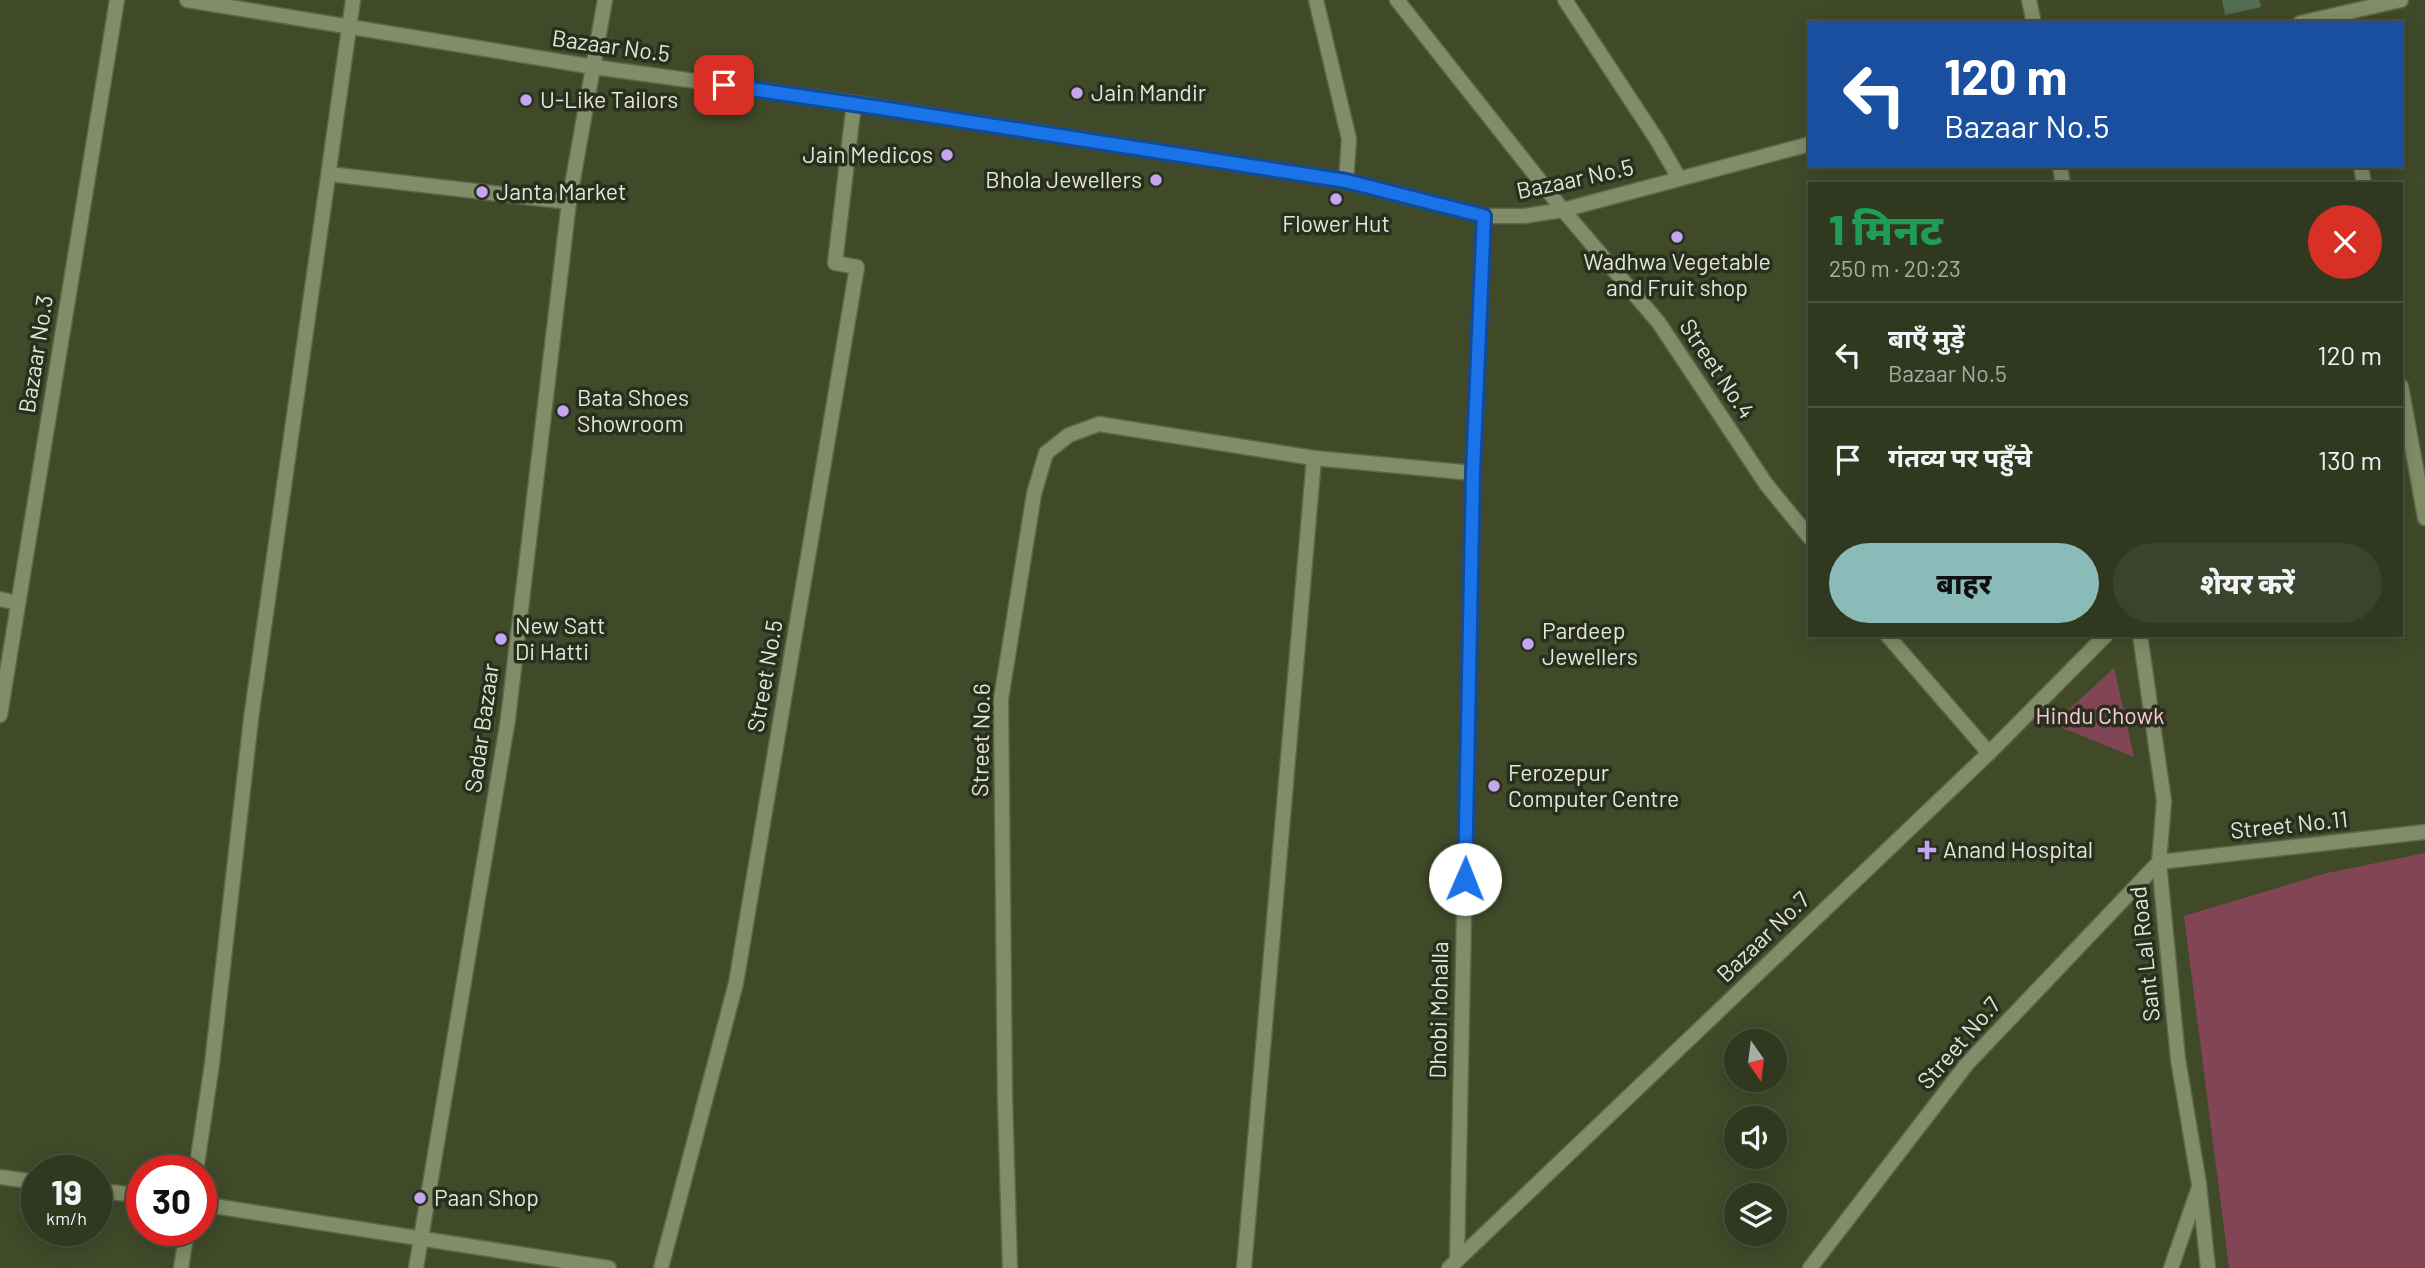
<!DOCTYPE html>
<html lang="hi">
<meta charset="utf-8">
<style>
:root{--surface:#30381f;--page:#3c432c;--text:#f1f3f6;--muted:#a8aca4;--line:#4b523d;--accent:#8bbbb9}
body{margin:0;font-family:Barlow,"Noto Sans Devanagari",sans-serif;background:var(--page);color:var(--text);height:100vh;display:flex;flex-direction:column;font-size:26px;white-space:nowrap}
*{box-sizing:border-box;margin:0}
p{font-size:23px;color:var(--muted)}
.icon{flex:none;width:38px;height:38px;fill:none;stroke:currentColor;stroke-width:2;stroke-linecap:round;stroke-linejoin:round}
.map{position:relative;flex:1;overflow:hidden}
.panel{position:absolute;left:1808px;top:182px;width:595px;height:455px;display:flex;flex-direction:column;background:var(--surface);border-radius:0px;box-shadow:0 4px 18px #0003,0 0 0 2px var(--line)}
.panel>*{flex:none}
.banner{position:absolute;left:1808px;top:21px;width:595px;height:147px;border-radius:0px;box-shadow:0 4px 18px #0003,0 0 0 2px var(--line);background:#1a4fa0;color:#fff;overflow:hidden}
.needle{width:46px;rotate:166deg}
.tools{position:absolute;left:1724px;top:1029px;display:grid;gap:14px}
.tools a{display:grid;place-items:center;width:63px;height:63px;border-radius:50%;background:var(--surface);box-shadow:0 4px 18px #0003,0 0 0 2px var(--line);font-size:35px}
.speed{position:absolute;left:21px;top:1155px;display:flex;gap:14px;font-size:35px;font-weight:700;text-align:center}
.speed>*{display:grid;place-content:center;width:91px;height:91px;border-radius:50%;background:var(--surface);box-shadow:0 4px 18px #0003,0 0 0 2px var(--line);line-height:1}
.speed small{font-size:18px;font-weight:400}
.speed .limit{border:10px solid #d22;background:#fff;color:#111}
.pin{position:absolute;display:grid;place-items:center;width:60px;height:60px;color:#fff;margin:-30px;border-radius:14px;box-shadow:0 4px 10px #0006}
.me{position:absolute;width:77px;margin:-38px;rotate:1deg;stroke-linejoin:round;filter:drop-shadow(0 0 5px #0008)}
.turn{display:flex;align-items:center;gap:24px;height:147px;padding:0 21px;font-size:32px}
.turn .icon{width:91px;height:91px;stroke-width:2.5}
.turn b{display:block;font-size:49px;line-height:60px}
.round{display:grid;place-items:center;flex:none;width:74px;height:74px;border-radius:37px;background:var(--page)}
.head{display:flex;align-items:center;justify-content:space-between;height:119px;padding:0 21px}
h1{font-size:42px;font-weight:800;line-height:52px;color:#1e9e55}
.action{display:flex;gap:14px;margin-top:auto;padding:14px 21px}
.action a{flex:1;height:80px;border-radius:42px;background:var(--accent);color:#111;font-size:28px;font-weight:800;line-height:80px;text-align:center}
.action a+a{background:var(--page);color:var(--text)}
ul{padding:0;list-style:none}
li{display:flex;align-items:center;gap:21px;height:105px;padding:0 21px;border-top:2px solid var(--line)}
li div{flex:1}
li b{display:block;font-size:26px}
li em{font-style:normal}
.map>svg:first-child{display:block}
</style>
<div class="map">
<svg width="2425" height="1268" viewBox="0 0 2425 1268">
<rect width="100%" height="100%" fill="#404a29"/>
<g fill="#824556">
<path d="M2114 668 2134 757 2053 724Z"/>
<path d="M2425 853V1268H2229L2184 916 2327 873Z"/>
</g>
<path fill="#546e52" d="M2222 0H2259L2261 7 2225 15Z"/>
<g fill="none" stroke-linecap="round" stroke-linejoin="round">
<defs>
<g id="minor">
<path d="M187 0 594 67 854 103 1346 181 1484 216H1524L1563 210 1810 144"/>
<path d="M1316 0 1349 139 1346 181"/>
<path d="M1397 0 1563 210 1659 323 1766 484 1810 538"/>
<path d="M1565 0 1657 140 1679 178"/>
<path d="M2029 0 2034 23"/>
<path d="M2300 23 2401 0"/>
<path d="M2060 166 2063 184"/>
<path d="M2361 166 2364 184"/>
<path d="M329 174 569 202"/>
<path d="M2401 386 2425 518"/>
<path d="M0 599 18 603"/>
<path d="M1887 635 1989 753"/>
<path d="M2140 635 2164 801 2159 862 2178 1059 2199 1184 2208 1268"/>
<path d="M0 715 117 0"/>
<path d="M196 1171 212 1064 251 719 353 0"/>
<path d="M0 1177 37 1182"/>
<path d="M96 1190 142 1196"/>
<path d="M201 1204 609 1268"/>
<path d="M1457 1259 1473 473 1484 216"/>
<path d="M181 1268 187 1230"/>
<path d="M416 1268 508 719 569 202 605 0"/>
<path d="M661 1268 736 983 857 267 835 263 854 103"/>
<path d="M1010 1268 1005 1100 1001 699 1034 494 1046 453 1069 435 1099 424 1314 458 1473 473"/>
<path d="M1244 1268 1314 458"/>
<path d="M1449 1268 1989 753 2106 635"/>
<path d="M1810 1268 1967 1064 2159 862 2425 832"/>
<path d="M2171 1268 2198 1190"/>
</g>
</defs>
<use href="#minor" stroke="#5d6648" stroke-width="17"/>
<use href="#minor" stroke="#818d68" stroke-width="14"/>
</g>
<g fill="none" stroke-linecap="round" stroke-linejoin="round">
<defs>
<path id="route" d="M724 85 881 108 1346 181 1484 216 1473 472 1465 879"/>
</defs>
<use href="#route" stroke="#114b97" stroke-width="18"/>
<use href="#route" stroke="#1a73e8" stroke-width="12"/>
</g>
<g fill="#c5a6f0" stroke="#292e1f" stroke-width="2.5">
<circle cx="1077" cy="93" r="7"/>
<circle cx="526" cy="100" r="7"/>
<circle cx="947" cy="155" r="7"/>
<circle cx="1156" cy="180" r="7"/>
<circle cx="482" cy="192" r="7"/>
<circle cx="1336" cy="199" r="7"/>
<circle cx="1677" cy="237" r="7"/>
<circle cx="563" cy="411" r="7"/>
<circle cx="501" cy="639" r="7"/>
<circle cx="1528" cy="644" r="7"/>
<circle cx="1494" cy="786" r="7"/>
<path d="M1923.5 839.5h7v7h7v7h-7v7h-7v-7h-7v-7h7z"/>
<circle cx="420" cy="1198" r="7"/>
</g>
<g text-anchor="middle" stroke-width="7" stroke-linejoin="round" paint-order="stroke">
<g font-size="23" fill="#e1e8d4" stroke="#292e1f">
<text transform="translate(611 46) rotate(8)" y="8">Bazaar No.5</text>
<text transform="translate(1575 179) rotate(-12)" y="8">Bazaar No.5</text>
<text transform="translate(36 354) rotate(-81)" y="8">Bazaar No.3</text>
<text transform="translate(1717 369) rotate(56)" y="8">Street No.4</text>
<text transform="translate(765 676) rotate(-80)" y="8">Street No.5</text>
<text transform="translate(482 728) rotate(-82)" y="8">Sadar Bazaar</text>
<text transform="translate(981 740) rotate(-89)" y="8">Street No.6</text>
<text transform="translate(2289 825) rotate(-6)" y="8">Street No.11</text>
<text transform="translate(1763 937) rotate(-44)" y="8">Bazaar No.7</text>
<text transform="translate(2145 954) rotate(-96)" y="8">Sant Lal Road</text>
<text transform="translate(1439 1010) rotate(-89)" y="8">Dhobi Mohalla</text>
<text transform="translate(1959 1043) rotate(-49)" y="8">Street No.7</text>
</g>
<g font-size="23" fill="#e1e8d4" stroke="#292e1f" text-anchor="start">
<text x="1091" y="101">Jain Mandir</text>
<text x="540" y="108">U-Like Tailors</text>
<text x="933" y="163" text-anchor="end">Jain Medicos</text>
<text x="1142" y="188" text-anchor="end">Bhola Jewellers</text>
<text x="496" y="200">Janta Market</text>
<text x="1336" y="232" text-anchor="middle">Flower Hut</text>
<text x="1677" y="270" text-anchor="middle">Wadhwa Vegetable<tspan x="1677" dy="26">and Fruit shop</tspan></text>
<text x="577" y="406">Bata Shoes<tspan x="577" dy="26">Showroom</tspan></text>
<text x="515" y="634">New Satt<tspan x="515" dy="26">Di Hatti</tspan></text>
<text x="1542" y="639">Pardeep<tspan x="1542" dy="26">Jewellers</tspan></text>
<text x="1508" y="781">Ferozepur<tspan x="1508" dy="26">Computer Centre</tspan></text>
<text x="1943" y="858">Anand Hospital</text>
<text x="434" y="1206">Paan Shop</text>
</g>
<g font-size="23" fill="#fcc8d4" stroke="#292e1f">
<text x="2100" y="724">Hindu Chowk</text>
</g>
</g>
</svg>
<div class="tools">
<a><svg class="needle" viewBox="-14 -14 28 28"><path d="M0-13l5 13h-10z" fill="#e53935"/><path d="M0 13l5-13h-10z" fill="#a8aca4"/></svg></a>
<a><svg class="icon" aria-label="sound" viewBox="0 0 24 24"><path d="M4 9h4l5-4v14l-5-4H4zM17 9q2 3 0 6"/></svg></a>
<a><svg class="icon" aria-label="layers" viewBox="0 0 24 24"><path d="M12 4l9 5-9 5-9-5zM3 14l9 5 9-5"/></svg></a>
</div>
<div class="speed"><div>19<small>km/h</small></div><div class="limit">30</div></div>
<div class="pin" style="left:724px;top:85px;background:#d93025"><svg class="icon" aria-label="arrive" viewBox="0 0 24 24"><path d="M6 21V4h12l-3 4 3 4H6"/></svg></div>
<svg class="me" style="left:1465px;top:879px" viewBox="-20 -20 40 40"><circle r="19" fill="#fff"/><path d="M0-13L10 11 0 6-10 11z" fill="#1a73e8"/></svg>
<div class="banner">
<div class="turn"><svg class="icon" aria-label="left" viewBox="0 0 24 24"><path d="M17 20v-9H6M10 6l-5 5 5 5"/></svg><div><b>120 m</b>Bazaar No.5</div></div>
</div>
<section class="panel">
<div class="head"><div><h1>1 मिनट</h1><p>250 m · 20:23</p></div><a class="round" style="background:#d93025;color:#fff"><svg class="icon" aria-label="close" viewBox="0 0 24 24"><path d="M6 6l12 12M18 6L6 18"/></svg></a></div>
<ul>
<li><svg class="icon" aria-label="left" viewBox="0 0 24 24"><path d="M17 20v-9H6M10 6l-5 5 5 5"/></svg><div><b>बाएँ मुड़ें</b><p>Bazaar No.5</p></div><em>120 m</em></li>
<li><svg class="icon" aria-label="arrive" viewBox="0 0 24 24"><path d="M6 21V4h12l-3 4 3 4H6"/></svg><div><b>गंतव्य पर पहुँचे</b></div><em>130 m</em></li>
</ul>
<div class="action"><a>बाहर</a><a>शेयर करें</a></div>
</section>
</div>
